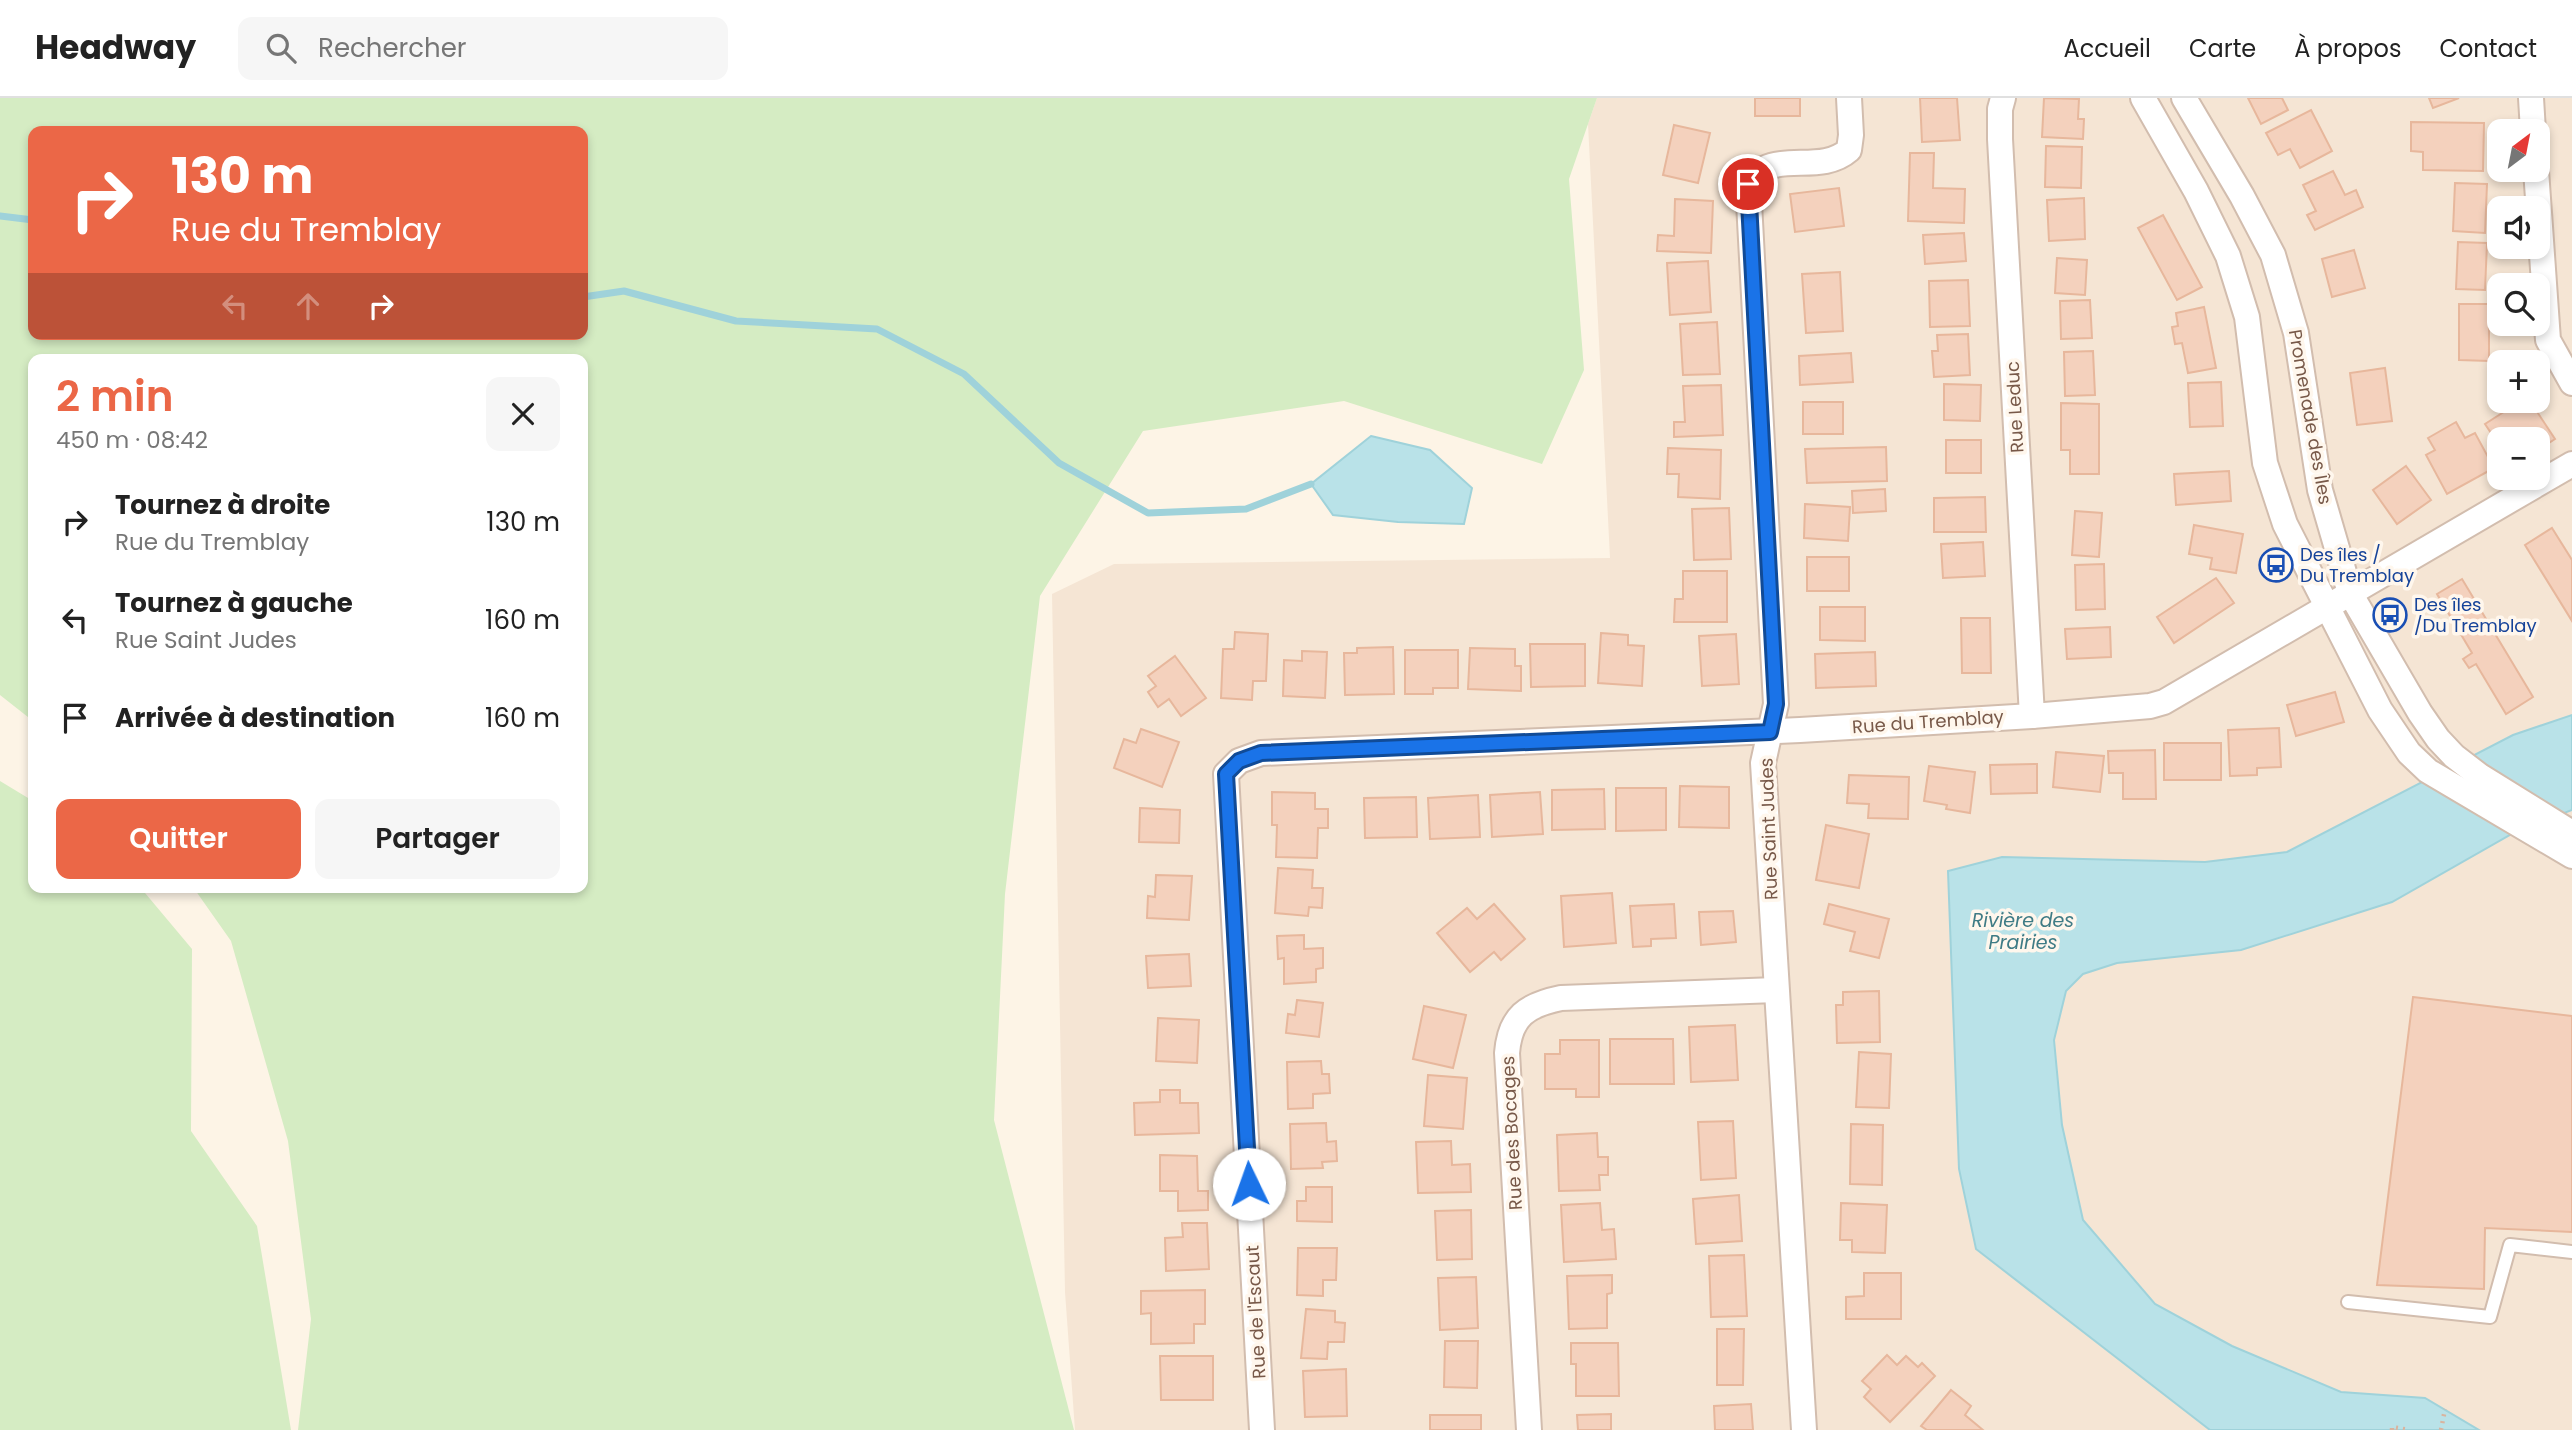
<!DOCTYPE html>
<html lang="fr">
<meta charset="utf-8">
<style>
:root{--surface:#fff;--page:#f6f6f6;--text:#222;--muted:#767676;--line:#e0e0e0;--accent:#eb6747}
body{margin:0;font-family:Poppins,sans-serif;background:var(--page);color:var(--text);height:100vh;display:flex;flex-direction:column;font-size:26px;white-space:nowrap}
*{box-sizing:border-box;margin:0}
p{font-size:23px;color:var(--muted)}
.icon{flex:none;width:38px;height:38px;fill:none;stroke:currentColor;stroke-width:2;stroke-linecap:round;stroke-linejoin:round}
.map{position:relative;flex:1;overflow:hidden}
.drawer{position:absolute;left:28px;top:256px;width:560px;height:539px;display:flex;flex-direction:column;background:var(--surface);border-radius:14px;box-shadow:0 4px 10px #0003}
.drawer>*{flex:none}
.guide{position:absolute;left:28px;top:28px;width:560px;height:214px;border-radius:14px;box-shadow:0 4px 10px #0003;background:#eb6747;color:#fff;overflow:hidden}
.needle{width:46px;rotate:32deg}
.controls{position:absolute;left:2487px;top:21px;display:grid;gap:14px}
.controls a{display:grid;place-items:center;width:63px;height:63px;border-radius:14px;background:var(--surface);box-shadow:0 4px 10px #0003;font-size:35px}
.pin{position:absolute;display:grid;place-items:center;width:60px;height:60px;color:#fff;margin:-30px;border:4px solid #fff;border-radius:50%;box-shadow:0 2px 7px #0007}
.me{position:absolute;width:77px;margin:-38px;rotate:357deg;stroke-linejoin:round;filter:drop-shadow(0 0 5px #0008)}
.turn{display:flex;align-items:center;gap:24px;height:147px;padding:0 28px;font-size:32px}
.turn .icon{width:91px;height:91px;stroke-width:2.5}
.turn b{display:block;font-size:49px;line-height:60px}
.lanes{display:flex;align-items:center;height:66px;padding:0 28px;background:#0003;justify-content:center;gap:35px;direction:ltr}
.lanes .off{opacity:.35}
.round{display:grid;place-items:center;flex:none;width:74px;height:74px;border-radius:14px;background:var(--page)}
.head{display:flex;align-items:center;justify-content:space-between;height:119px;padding:0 28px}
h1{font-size:42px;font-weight:600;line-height:52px;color:var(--accent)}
.cta{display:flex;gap:14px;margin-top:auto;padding:14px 28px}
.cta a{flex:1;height:80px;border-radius:14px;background:var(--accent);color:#fff;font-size:28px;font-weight:600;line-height:80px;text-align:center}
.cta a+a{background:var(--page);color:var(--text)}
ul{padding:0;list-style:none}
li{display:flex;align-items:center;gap:21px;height:98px;padding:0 28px}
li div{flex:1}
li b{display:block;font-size:26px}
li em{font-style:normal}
header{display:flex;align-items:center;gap:42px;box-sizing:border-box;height:98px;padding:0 35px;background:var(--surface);border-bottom:2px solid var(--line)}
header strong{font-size:33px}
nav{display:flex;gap:38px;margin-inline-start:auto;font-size:24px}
.search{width:490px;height:63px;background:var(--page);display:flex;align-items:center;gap:18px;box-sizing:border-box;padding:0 24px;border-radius:14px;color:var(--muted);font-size:26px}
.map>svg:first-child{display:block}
</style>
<header>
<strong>Headway</strong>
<div class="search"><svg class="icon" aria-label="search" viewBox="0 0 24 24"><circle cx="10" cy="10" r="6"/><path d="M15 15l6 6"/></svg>Rechercher</div>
<nav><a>Accueil</a><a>Carte</a><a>À propos</a><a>Contact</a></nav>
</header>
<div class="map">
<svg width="2572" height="1332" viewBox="0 0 2572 1332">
<rect width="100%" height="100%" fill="#fdf4e6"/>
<g fill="#f5e5d4" fill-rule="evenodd">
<path d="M1597 0H2572V617L2513 637 2287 754 2205 764 2002 759 1976 1151 2210 1332H1075L1065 1194 1052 496 1114 466 1610 460 1588 26ZM2499 33H2538V72H2499ZM2499 110H2538V149H2499ZM2499 187H2538V226H2499ZM2499 264H2538V303H2499ZM2499 341H2538V380H2499Z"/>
<path d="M2572 712V1332H2479L2425 1300 2341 1294 2232 1248 2155 1206 2083 1122 2062 1027 2054 942 2066 893 2083 876 2517 733Z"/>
</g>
<g fill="#d5ecc3" fill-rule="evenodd">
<path d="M0 0H1597L1569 81 1584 272 1542 366 1344 303 1143 333 1040 498 1005 796 994 1022 1074 1332H298L311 1221 288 1043 231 843 193 789H583V261H33V623L0 597ZM33 33H583V236H33Z"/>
<path d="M0 683 33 703V789H140L192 851 191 1033 257 1128 291 1332H0Z"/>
</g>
<g fill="#b9e2e8" stroke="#9fd2da" stroke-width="2">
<path d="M1371 338 1430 352 1472 390 1464 426 1398 424 1333 417 1311 386Z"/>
<path d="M2572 617V712L2517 733 2392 804 2241 852 2117 865 2083 876 2066 893 2054 942 2062 1027 2083 1122 2155 1206 2232 1248 2341 1294 2425 1300 2479 1332H2210L1976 1151 1959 1071 1948 773 2002 759 2205 764 2287 754 2513 637Z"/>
</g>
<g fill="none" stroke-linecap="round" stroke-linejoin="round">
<g stroke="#9fd2da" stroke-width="7">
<path d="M0 118 33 122"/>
<path d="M583 199 624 193 736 223 877 231 964 276 1059 365 1148 415 1246 411 1311 386"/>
</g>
</g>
<g fill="#f4d1bd" stroke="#e7b79c" stroke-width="2">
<rect x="1755" y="0" width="45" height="18"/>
<path d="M1920 0H1957L1960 42 1922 44Z"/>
<path d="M2044 0 2079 1 2078 21H2084L2083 41 2042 39Z"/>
<path d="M2248 0H2282L2288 12 2261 26Z"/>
<path d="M2429 0H2459L2433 10Z"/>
<path d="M2311 12 2332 53 2300 70 2290 51 2278 57 2266 35Z"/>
<path d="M2411 24 2484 25 2483 73 2423 72V54L2411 53Z"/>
<path d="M1674 27 1710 35 1698 85 1663 77Z"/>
<path d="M2046 48 2082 49 2081 90 2045 89Z"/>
<path d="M1910 55H1934L1933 90 1965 91 1964 125 1908 123Z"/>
<path d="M2333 73 2345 97 2356 92 2363 109 2315 132 2307 117 2316 113 2303 87Z"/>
<path d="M2455 85 2487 86 2485 135 2453 133Z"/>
<path d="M1839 90 1844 128 1795 134 1790 96Z"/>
<path d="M2084 100 2085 141 2049 143 2047 102Z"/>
<path d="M1675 101 1713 103 1711 155 1657 153 1658 137 1674 138Z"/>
<path d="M2163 117 2202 189 2177 202 2138 130Z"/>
<path d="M1964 135 1966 163 1925 166 1923 137Z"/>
<path d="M2458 144 2487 145 2485 192 2456 191Z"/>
<path d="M2354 152 2365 190 2332 199 2322 161Z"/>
<path d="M2057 160 2087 162 2085 197 2055 195Z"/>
<path d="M1708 163 1711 214 1670 217 1667 165Z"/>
<path d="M1840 174 1843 233 1806 235 1802 176Z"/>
<path d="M1968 182 1970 228 1930 229 1929 183Z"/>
<path d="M2090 202 2092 240 2061 241 2060 203Z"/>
<path d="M2459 206H2489V263L2459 262Z"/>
<path d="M2204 209 2216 270 2188 275 2182 245 2175 246 2172 229 2178 228 2176 215Z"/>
<path d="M1717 224 1720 276 1683 277 1680 226Z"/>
<path d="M1968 236 1970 277 1934 279 1932 253H1938L1937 237Z"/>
<path d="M2093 253 2095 297 2065 298 2064 254Z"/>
<path d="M1851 255 1853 284 1800 287 1799 258Z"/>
<path d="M2385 270 2392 323 2357 327 2350 275Z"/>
<path d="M2221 284 2223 328 2190 329 2188 285Z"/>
<path d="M1944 286 1981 287 1980 323 1944 322Z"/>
<path d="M1721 287 1723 337 1674 339V324H1685L1683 288Z"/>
<path d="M2521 303H2530L2555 341 2538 352V341H2499V347L2485 326Z"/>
<rect x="1803" y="304" width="40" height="32"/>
<path d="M2061 305 2099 306V376H2070V352H2061Z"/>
<path d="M2456 324 2465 340 2475 335 2494 370 2447 396 2426 357 2435 352 2428 340Z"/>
<rect x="1946" y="342" width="35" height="33"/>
<path d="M1886 349 1887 383 1807 385 1805 351Z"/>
<path d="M1668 350 1721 352 1720 401 1678 399 1679 376H1667Z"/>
<path d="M2406 368 2431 402 2397 426 2373 392Z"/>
<path d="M2229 373 2231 403 2176 407 2174 376Z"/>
<path d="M1885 391 1886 413 1853 415 1852 393Z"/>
<path d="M1985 399 1986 434H1934V400Z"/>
<path d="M1805 406 1850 409 1848 443 1804 440Z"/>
<path d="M1729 410 1731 461 1694 462 1692 411Z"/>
<path d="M2075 413 2102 415 2099 459 2072 457Z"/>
<path d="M2194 427 2243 436 2236 475 2210 471 2212 460 2189 456Z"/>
<path d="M2552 430 2572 462V523L2525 447Z"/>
<path d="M1983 444 1985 478 1943 480 1941 446Z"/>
<rect x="1807" y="459" width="42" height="34"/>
<path d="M2104 466 2105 511 2076 512 2075 467Z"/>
<path d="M1683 473H1727V524H1674L1675 501H1683Z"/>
<path d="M2216 480 2234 505 2174 545 2157 519Z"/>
<path d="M2462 481 2533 599 2506 616 2476 566 2469 570 2463 561 2472 555 2437 496Z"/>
<path d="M1820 509H1865V543L1820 542Z"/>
<path d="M1961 520H1990L1991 575H1962Z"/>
<path d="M2110 529 2111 559 2067 561 2065 531Z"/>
<path d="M1235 534 1268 536 1266 583H1253L1252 602 1221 600 1223 551H1234Z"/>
<path d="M1601 535 1628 537V547L1644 548 1642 588 1598 585Z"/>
<path d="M1736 536 1739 586 1702 588 1699 538Z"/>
<path d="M1530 546H1585V588L1531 589Z"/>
<path d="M1393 549 1394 596 1345 597 1344 555H1357V550Z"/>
<path d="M1470 550 1515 551V568H1521V593L1468 591Z"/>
<path d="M1405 552H1458V590H1433V596H1405Z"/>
<path d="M1302 553 1327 554 1325 600 1283 598 1284 562 1302 563Z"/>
<path d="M1875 554 1876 588 1816 590 1815 556Z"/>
<path d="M1175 558 1206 600 1181 618 1169 601 1158 609 1148 594 1156 588 1148 578Z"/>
<path d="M2335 594 2344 624 2296 638 2287 607Z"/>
<path d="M2279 630 2281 669 2257 670V677L2230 678 2228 632Z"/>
<path d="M1141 631 1179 644 1162 689 1114 670 1124 641 1136 645Z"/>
<rect x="2164" y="645" width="57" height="37"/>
<path d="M2155 652 2156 701H2123V675H2109L2108 653Z"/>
<path d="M2056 654 2104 658 2100 694 2053 689Z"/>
<path d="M2037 666V695L1991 696 1990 667Z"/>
<path d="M1929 668 1975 674 1970 715 1946 711 1947 707 1924 703Z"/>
<path d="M1849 677 1909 679 1908 721 1868 720 1869 706 1847 705Z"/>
<path d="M1680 688 1729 689V730L1679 729Z"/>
<path d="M1616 690H1666V732L1616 733Z"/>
<path d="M1604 691 1605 731 1552 732V692Z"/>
<path d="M1272 694 1315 695V711H1328V730H1318L1317 760 1276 759 1277 727H1272Z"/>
<path d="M1540 694 1543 736 1492 739 1490 697Z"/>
<path d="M1478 697 1480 739 1430 741 1428 700Z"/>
<path d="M1416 699 1417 739 1365 740 1364 700Z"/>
<path d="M1140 710 1180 712 1179 745 1139 744Z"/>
<path d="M1826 727 1869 736 1859 790 1816 782Z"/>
<path d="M1278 770 1313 772 1312 790H1323L1322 810 1309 809 1308 818 1275 815Z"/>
<path d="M1156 777 1192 778 1189 822 1147 820 1148 798 1155 799Z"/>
<path d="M1612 795 1616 845 1564 849 1561 798Z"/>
<path d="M1494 806 1525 841 1501 862 1494 854 1470 874 1437 835 1467 810 1477 821Z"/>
<path d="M1674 806 1676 840 1651 841V848L1633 849 1630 808Z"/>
<path d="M1829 806 1889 821 1879 860 1850 853 1855 834 1824 826Z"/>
<path d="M1733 813 1736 844 1701 847 1699 814Z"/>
<path d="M1304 837V851L1323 850V870L1316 871V884L1284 886V860L1278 861 1277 838Z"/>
<path d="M1189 856 1191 888 1148 890 1146 858Z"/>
<path d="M1879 893 1880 944 1837 945 1836 907H1843V894Z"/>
<path d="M2413 899 2572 918V1134L2485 1130 2484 1191 2377 1187Z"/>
<path d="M1297 902 1323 905 1319 939 1286 935 1288 916 1295 917Z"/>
<path d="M1424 908 1466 917 1453 970 1413 961Z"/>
<path d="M1158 920 1199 922 1197 965 1156 963Z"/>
<path d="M1735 927 1738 982 1691 984 1689 929Z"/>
<path d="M1610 941H1673L1674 986H1610Z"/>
<path d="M1560 942H1599V999H1576V991H1545V956H1560Z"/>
<path d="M1859 954 1891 956 1889 1010 1856 1009Z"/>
<path d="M1321 963 1322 976H1329L1330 995 1313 996V1010L1288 1011 1287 964Z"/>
<path d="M1428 977 1467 980 1463 1031 1424 1028Z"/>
<path d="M1160 992H1180V1005H1198L1199 1035 1135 1037 1134 1005 1160 1004Z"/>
<path d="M1733 1023 1736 1080 1701 1082 1698 1024Z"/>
<path d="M1326 1025 1327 1044 1336 1043 1337 1063 1322 1064 1323 1070 1291 1071 1290 1026Z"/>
<path d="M1851 1026 1883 1027 1882 1087 1850 1086Z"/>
<path d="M1597 1035 1598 1059H1608V1077H1599L1600 1092 1559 1093 1557 1037Z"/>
<path d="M1451 1043 1452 1067 1470 1066 1471 1094 1418 1095 1416 1044Z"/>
<path d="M1160 1057 1197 1058 1198 1093H1208V1112L1178 1113V1093H1160Z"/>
<path d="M1306 1089H1332V1124L1297 1123V1103H1306Z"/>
<path d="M1739 1097 1742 1143 1696 1146 1693 1101Z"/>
<path d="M1600 1105 1602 1132 1614 1131 1616 1161 1564 1164 1561 1107Z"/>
<path d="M1841 1105 1887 1107 1885 1155 1852 1154V1142H1840Z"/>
<path d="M1471 1112 1472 1161 1437 1162 1435 1113Z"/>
<path d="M1182 1125H1207L1209 1171 1166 1173 1165 1140 1183 1139Z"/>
<path d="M1298 1150H1337L1336 1182H1323V1198L1297 1197Z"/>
<path d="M1744 1157 1747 1218 1711 1219 1709 1158Z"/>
<path d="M1864 1175H1901V1221H1846V1199L1864 1198Z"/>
<path d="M1612 1177V1195L1607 1196V1230L1569 1231 1567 1178Z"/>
<path d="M1476 1179 1478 1230 1440 1232 1438 1180Z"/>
<path d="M1205 1192V1226H1194V1245L1151 1246V1215L1141 1216V1193Z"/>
<path d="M1306 1211 1335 1213V1224L1345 1225 1344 1244H1328L1327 1261 1301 1260Z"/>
<path d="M1717 1231H1744L1743 1287H1717Z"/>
<path d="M1445 1243H1478L1477 1290 1444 1289Z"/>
<path d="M1571 1245H1618L1619 1298H1576V1266H1571Z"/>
<path d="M1887 1257 1897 1267 1906 1258 1918 1269 1922 1265 1935 1278 1890 1324 1864 1299 1871 1291 1862 1283Z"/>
<path d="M1160 1258H1213V1302H1161Z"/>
<path d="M1346 1271 1347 1318 1305 1319 1303 1273Z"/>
<path d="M1951 1292 1971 1308 1965 1317 1983 1332H1927L1921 1328Z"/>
<path d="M1751 1306 1753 1332H1715L1714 1308Z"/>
<path d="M1611 1316V1332H1578L1577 1317Z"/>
<rect x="1430" y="1317" width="51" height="15"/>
</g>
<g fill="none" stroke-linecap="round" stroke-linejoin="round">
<defs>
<path id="lane" d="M2348 1204 2490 1219 2510 1147 2572 1154"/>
<g id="street">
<path d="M2003 0 2000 11V41L2032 618"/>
<path d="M2143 0 2196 93 2228 158 2247 219 2265 365 2285 426 2380 612 2409 655 2428 673 2572 758"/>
<path d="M2184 0 2242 98 2273 157 2296 235 2320 392 2350 495 2420 615 2438 641 2454 658 2480 678 2572 735"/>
<path d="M2531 0 2533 33"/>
<path d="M2536 72 2548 242 2572 285"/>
<path d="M1262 1332 1226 676 1239 663 1261 655 1800 632 2032 618 2150 608 2164 604 2572 366"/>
<path d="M1529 1332 1507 955C1510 918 1527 907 1561 900L1776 892"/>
<path d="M1804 1332 1763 665 1776 606 1748 86C1772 48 1818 79 1849 52L1851 37 1849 0"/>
</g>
</defs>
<use href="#lane" stroke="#d2bdae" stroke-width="16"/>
<use href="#street" stroke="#d2bdae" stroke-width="28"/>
<g stroke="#d9b49f" stroke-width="4.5" stroke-dasharray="2 5" stroke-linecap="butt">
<path d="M2392 1332V1329L2409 1332"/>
<path d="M2441 1332 2445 1311"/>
</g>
<use href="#lane" stroke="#fff" stroke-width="12"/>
<use href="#street" stroke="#fff" stroke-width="24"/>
</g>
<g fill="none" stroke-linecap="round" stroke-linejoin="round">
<defs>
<path id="route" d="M1249 1086 1226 676 1239 663 1261 655 1770 634 1776 606 1748 86"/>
</defs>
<use href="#route" stroke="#114b97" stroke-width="18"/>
<use href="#route" stroke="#1a73e8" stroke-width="12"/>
</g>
<defs>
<symbol id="bus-ring" viewBox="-11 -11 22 22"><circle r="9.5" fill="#fff7ed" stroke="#1a4fb4" stroke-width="1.5"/><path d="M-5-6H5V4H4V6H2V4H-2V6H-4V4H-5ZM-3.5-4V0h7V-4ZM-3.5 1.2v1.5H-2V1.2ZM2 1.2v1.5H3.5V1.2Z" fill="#1a4fb4"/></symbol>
</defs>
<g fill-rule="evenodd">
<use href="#bus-ring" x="2257" y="448" width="38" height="38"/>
<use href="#bus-ring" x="2371" y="498" width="38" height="38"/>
</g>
<g text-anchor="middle" stroke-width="7" stroke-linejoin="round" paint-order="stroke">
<g font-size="18" fill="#785949" stroke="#fff7ed">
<text transform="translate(2015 309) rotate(-93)" y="6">Rue Leduc</text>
<text transform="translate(2310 319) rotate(80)" y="6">Promenade des Îles</text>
<text transform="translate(1928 624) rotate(-4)" y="6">Rue du Tremblay</text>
<text transform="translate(1769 731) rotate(-92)" y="6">Rue Saint Judes</text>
<text transform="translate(1512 1035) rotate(-93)" y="6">Rue des Bocages</text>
<text transform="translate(1256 1214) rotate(-93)" y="6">Rue de l'Escaut</text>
</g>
<g font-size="18" fill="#164399" stroke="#fff7ed" text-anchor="start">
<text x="2300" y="463">Des îles /<tspan x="2300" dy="21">Du Tremblay</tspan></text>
<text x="2414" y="513">Des îles<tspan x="2414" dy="21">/Du Tremblay</tspan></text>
</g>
<g font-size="19" font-style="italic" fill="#3f7b85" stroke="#fff7ed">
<text x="2023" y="829">Rivière des<tspan x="2023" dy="22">Prairies</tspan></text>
</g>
</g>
</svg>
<div class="controls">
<a><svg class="needle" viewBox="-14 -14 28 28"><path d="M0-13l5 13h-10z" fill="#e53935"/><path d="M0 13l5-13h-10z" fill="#767676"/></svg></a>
<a><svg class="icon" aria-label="sound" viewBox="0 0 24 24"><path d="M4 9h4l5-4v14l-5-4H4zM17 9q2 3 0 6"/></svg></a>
<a><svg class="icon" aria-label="search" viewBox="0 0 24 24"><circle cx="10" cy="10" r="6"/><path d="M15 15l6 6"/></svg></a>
<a>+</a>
<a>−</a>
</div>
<div class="pin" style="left:1748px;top:86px;background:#d93025"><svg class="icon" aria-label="arrive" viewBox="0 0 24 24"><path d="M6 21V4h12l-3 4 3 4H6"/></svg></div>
<svg class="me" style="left:1249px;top:1086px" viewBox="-20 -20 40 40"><circle r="19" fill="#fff"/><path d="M0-13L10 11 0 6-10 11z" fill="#1a73e8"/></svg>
<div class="guide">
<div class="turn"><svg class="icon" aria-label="right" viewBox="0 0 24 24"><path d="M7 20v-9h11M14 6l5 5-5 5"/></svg><div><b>130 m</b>Rue du Tremblay</div></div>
<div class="lanes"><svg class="icon off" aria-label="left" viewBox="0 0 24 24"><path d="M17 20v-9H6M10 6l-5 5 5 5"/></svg><svg class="icon off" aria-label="ahead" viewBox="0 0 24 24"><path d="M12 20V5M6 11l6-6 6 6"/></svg><svg class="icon" aria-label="right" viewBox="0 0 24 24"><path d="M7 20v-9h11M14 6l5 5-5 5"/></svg></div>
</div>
<section class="drawer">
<div class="head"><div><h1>2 min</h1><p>450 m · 08:42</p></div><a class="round"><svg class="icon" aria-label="close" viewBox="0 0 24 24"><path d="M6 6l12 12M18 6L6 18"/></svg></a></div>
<ul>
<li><svg class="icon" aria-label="right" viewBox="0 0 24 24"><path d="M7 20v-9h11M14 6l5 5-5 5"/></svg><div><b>Tournez à droite</b><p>Rue du Tremblay</p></div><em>130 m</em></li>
<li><svg class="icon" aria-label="left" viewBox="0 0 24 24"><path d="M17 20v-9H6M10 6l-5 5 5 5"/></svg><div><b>Tournez à gauche</b><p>Rue Saint Judes</p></div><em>160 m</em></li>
<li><svg class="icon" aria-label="arrive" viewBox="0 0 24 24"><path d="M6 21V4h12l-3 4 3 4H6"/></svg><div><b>Arrivée à destination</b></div><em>160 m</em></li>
</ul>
<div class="cta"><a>Quitter</a><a>Partager</a></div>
</section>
</div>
